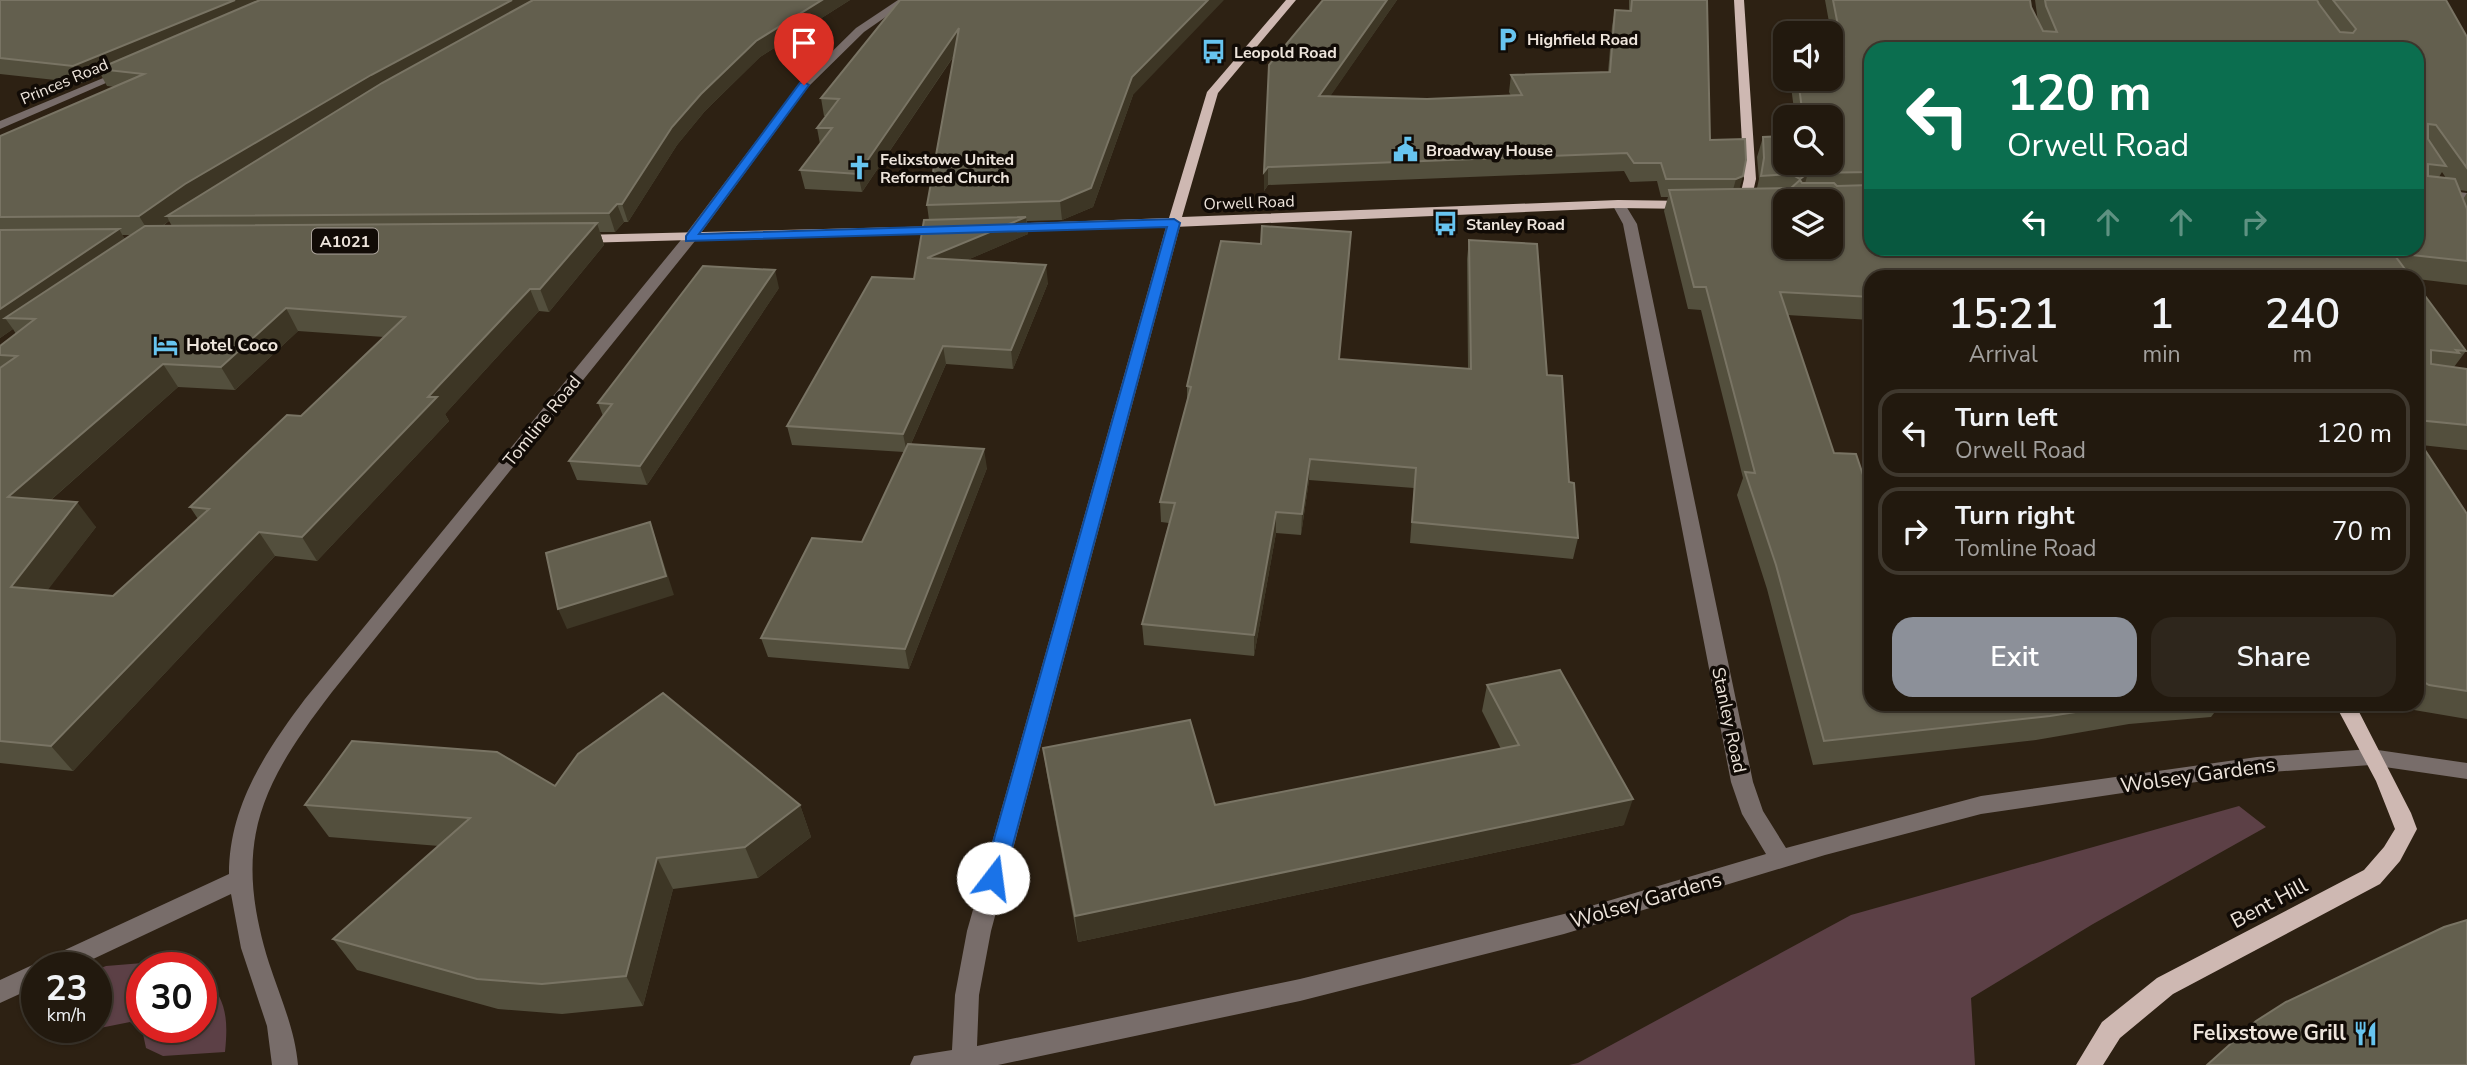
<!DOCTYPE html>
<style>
:root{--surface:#22190e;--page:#2e261c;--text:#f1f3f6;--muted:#a2a09e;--line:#3f382e;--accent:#8c9099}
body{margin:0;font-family:"Nunito Sans",sans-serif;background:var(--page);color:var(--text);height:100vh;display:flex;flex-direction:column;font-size:26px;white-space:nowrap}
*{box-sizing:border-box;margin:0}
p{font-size:23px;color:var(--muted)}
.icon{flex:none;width:38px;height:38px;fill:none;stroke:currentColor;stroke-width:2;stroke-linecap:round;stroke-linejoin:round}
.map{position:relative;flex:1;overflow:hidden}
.sheet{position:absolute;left:1864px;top:270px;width:560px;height:441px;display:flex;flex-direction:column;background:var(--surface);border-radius:21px;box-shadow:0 2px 5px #0004,0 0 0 2px var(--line)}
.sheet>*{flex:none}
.hud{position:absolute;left:1864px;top:42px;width:560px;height:214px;border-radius:21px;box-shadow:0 2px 5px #0004,0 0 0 2px var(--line);background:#0b6e4f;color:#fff;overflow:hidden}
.fabs{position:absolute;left:1773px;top:21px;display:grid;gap:14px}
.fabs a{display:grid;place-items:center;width:70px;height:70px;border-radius:14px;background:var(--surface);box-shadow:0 2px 5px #0004,0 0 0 2px var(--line);font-size:35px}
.speed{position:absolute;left:21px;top:952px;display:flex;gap:14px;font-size:35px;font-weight:700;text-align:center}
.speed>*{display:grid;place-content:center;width:91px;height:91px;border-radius:50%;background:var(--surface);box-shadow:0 2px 5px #0004,0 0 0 2px var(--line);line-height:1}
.speed small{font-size:18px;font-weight:400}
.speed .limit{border:10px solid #d22;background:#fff;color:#111}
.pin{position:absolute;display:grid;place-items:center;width:60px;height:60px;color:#fff;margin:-72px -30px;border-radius:50% 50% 50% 0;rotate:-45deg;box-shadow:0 0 7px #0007}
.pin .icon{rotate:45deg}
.me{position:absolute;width:77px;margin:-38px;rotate:15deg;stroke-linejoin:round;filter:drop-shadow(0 0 5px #0008)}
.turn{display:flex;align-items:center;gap:24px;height:147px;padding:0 28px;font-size:32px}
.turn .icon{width:91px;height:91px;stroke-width:2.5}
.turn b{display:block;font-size:49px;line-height:60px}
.lanes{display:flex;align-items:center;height:66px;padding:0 28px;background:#0003;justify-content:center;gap:35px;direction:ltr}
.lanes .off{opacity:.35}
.eta{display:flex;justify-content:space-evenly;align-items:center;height:119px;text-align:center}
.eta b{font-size:42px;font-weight:600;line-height:49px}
.action{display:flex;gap:14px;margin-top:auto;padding:14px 28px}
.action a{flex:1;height:80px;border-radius:21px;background:var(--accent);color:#fff;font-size:28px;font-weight:600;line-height:80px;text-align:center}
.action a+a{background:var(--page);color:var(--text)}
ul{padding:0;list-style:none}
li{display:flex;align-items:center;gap:21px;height:88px;margin:0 14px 10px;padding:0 14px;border:4px solid var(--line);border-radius:21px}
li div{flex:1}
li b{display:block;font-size:26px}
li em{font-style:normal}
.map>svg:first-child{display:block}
</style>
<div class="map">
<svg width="2467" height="1065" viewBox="0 0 2467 1065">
<rect width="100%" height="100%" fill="#2d2113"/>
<g fill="#5c4046">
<path d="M2239 806 2266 827 2093 924 1971 998 1975 1065H1569L1578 1063 1851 915Z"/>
<path d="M155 962 181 968H142V1027H201V976C228 996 228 1022 225 1052L163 1056 146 1048 143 1034 130 1022 85 1031 84 1027H96V970L106 966Z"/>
</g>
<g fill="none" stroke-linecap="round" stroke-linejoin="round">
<g fill="#786d6a" fill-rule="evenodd">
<path d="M898 0H910L864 32 808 87 695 241 332 692C259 787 232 844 269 963 280 997 295 1029 298 1065H272L267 1026 241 948 231 894 74 968H37V986L0 1003V980L229 874C229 806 266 751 305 699L685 235 800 83 856 28Z"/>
<path d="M120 71 129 73 0 129V121Z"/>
<path d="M2417 187 2467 193V201L2417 195Z"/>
<path d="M1618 200 1623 201 1637 224 1753 782 1763 811 1786 848 1981 796 2257 757 2371 749 2467 763V779L2371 765 2257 773 1981 814 1825 855 1564 934 1300 1001 998 1065H910L914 1056 952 1050 955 995 967 931 1167 223 1174 219 1181 223 991 931 979 995 977 1046 1300 979 1564 914 1766 854 1742 814 1731 782 1623 224 1612 204Z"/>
</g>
<g fill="#ceb8b2" fill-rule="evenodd">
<path d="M1286 0H1296L1218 93 1182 217 1618 200 1690 201 1696 205 1690 209 1618 208 1174 227 999 231V225L1004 224 1169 218 1207 92Z"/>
<path d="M1734 0H1744L1756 179 1751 201 1735 208 1729 204 1740 196 1744 179Z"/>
<path d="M945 226 950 227V233L581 243 574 239 581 235Z"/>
<path d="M2335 704H2355L2411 813 2417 829 2400 861 2380 884 2173 994 2120 1038 2103 1065H2076L2102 1022 2157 978 2364 870 2384 847 2395 829 2376 781Z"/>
</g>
</g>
<g fill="#534f3d" fill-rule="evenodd">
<path d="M0 0H850L760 57 705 111 677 145 628 222H624L615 232H600L604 245 549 312 539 311 445 414 449 421 317 561 275 556 73 771 0 763V346L16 334 13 329 0 338V136L115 87 107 86 101 75 83 83 0 74ZM169 221 172 226H163ZM122 235H131L125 239ZM298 331 384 337 301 416 190 507 198 519 113 596 47 590 96 527 51 500 178 387 235 390Z"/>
<path d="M900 0 1133 95 1093 207 1062 220 1027 221 1028 234 967 260 1048 283 1013 369 946 364 911 444 987 468 909 669 768 657 761 638 862 542 904 452 792 445 787 426 914 279 929 220 927 205 954 56 862 192 805 189 800 170 820 144 817 128 826 116H824L821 98Z"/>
<path d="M1323 0H1397L1330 96 1427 99 1511 96 1509 92 1511 75 1608 72 1612 26 1615 10 1629 11V0H1707L1710 140 1745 139 1739 188H1757L1759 179 1757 157 1763 137 1785 163 1830 117H1795L1790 79H1830L1835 55 1825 0H2030L2031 7 2038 22 2035 0H2446L2467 37V191L2459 190 2463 199 2467 193V285L2417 279V276H1871V320L1787 315 1871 704H2221L2211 717 2129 724 2036 740 1813 765 1767 589 1737 495 1743 478 1701 310 1688 309 1664 211 1668 197H1661L1657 181 1630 182 1624 171 1268 185 1264 191V172ZM1871 49 2417 248H1871ZM2442 172 2446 178 2439 177Z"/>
<path d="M1351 232 1339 360 1468 369 1467 259 1469 240 1547 375 1569 482 1578 538 1573 559 1410 543 1414 488 1309 480 1301 535 1276 533 1254 656 1144 645 1142 624 1169 523 1161 522 1160 502 1187 401V386L1261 244Z"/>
<path d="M2417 285 2466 351 2454 367 2467 369V450L2421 445 2467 514V719L2408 709 2398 704H2417Z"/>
<path d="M779 288 647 485 577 480 569 461 603 416 598 403Z"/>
<path d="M1487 685 1624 825 1078 942 1047 775 1043 748 1215 805 1501 749 1482 711Z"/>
<path d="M555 786 800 805 811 837 758 878 673 889 643 1006 562 1014 498 1009 357 970 333 939 439 846 329 837 305 805Z"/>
</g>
<g fill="#3d3625">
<path d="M235 0H280L98 69 101 75 83 83 73 66Z"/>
<path d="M512 0H546L167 216 169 221 150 234 139 216 185 184 371 75Z"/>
<path d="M822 0H850L760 57 705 111 677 145 628 222 622 204 672 127 701 94 756 41Z"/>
<path d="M1208 0H1224L1133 95 1093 207 1062 220 1060 201 1132 77Z"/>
<path d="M1387 0H1397L1318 114 1319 96Z"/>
<path d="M959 28 961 45 862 192 858 174Z"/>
<path d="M1268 167V185L1264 191V172Z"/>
<path d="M1808 173 1802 194 1800 179Z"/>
<path d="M1743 176 1738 194 1731 197 1736 179Z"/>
<path d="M617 204 624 222 615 232 609 213Z"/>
<path d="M1026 217 1028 234 930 276 927 258Z"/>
<path d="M597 223 604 245 549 312 540 289Z"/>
<path d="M119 229 130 248 5 318 13 329 0 338V309Z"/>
<path d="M1351 232 1350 251 1337 379 1339 359Z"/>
<path d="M1046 265 1048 283 1013 369 1011 350Z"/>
<path d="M775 270 779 288 647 485 640 466Z"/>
<path d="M530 289 539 311 445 414 449 421 317 561 302 537 428 397Z"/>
<path d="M286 308 298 331 235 390 221 367Z"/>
<path d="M943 346 946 364 907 453 903 434Z"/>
<path d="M163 364 178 387 27 521 8 497Z"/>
<path d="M984 449 987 468 909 669 905 649Z"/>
<path d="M1310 459 1309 480 1301 535 1302 514Z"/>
<path d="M77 502 96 527 31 612 11 587Z"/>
<path d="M1276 512V533L1254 656V635Z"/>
<path d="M650 522 657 542 674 595 567 629 558 609Z"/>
<path d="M259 532 275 556 73 771 51 746Z"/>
<path d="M1633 799 1624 825 1078 942 1075 916Z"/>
<path d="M800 805 811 837 758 878 745 847Z"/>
<path d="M657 858 673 889 643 1006 626 976Z"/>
</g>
<g fill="#635f4e" stroke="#797464" stroke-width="2" fill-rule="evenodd">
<path d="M0 0H235L73 66 0 58Z"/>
<path d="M260 0H512L371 75 185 184 139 216 0 217V136L144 74 98 69Z"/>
<path d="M533 0H822L756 41 701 94 672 127 622 204H617L609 213 167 216 382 83Z"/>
<path d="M900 0H1208L1132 77 1091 188 1060 201 927 205 959 28 858 174 800 170 832 128H817L839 99 821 98Z"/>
<path d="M1323 0H1387L1319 96 1427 99 1522 95 1511 75 1610 72 1615 10 1631 11 1632 0H1707L1710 140 1745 139 1746 160 1743 176 1736 179H1666L1661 163H1634L1627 153 1268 167 1264 172 1269 65Z"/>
<path d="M1833 0H2030L2031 7 2043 31 2057 32 2046 6 2045 0H2317L2319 4 2340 32 2353 33 2356 29 2333 0H2446L2467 37V168L2436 125 2428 124V139L2446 166 2428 164V176L2455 179 2467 209V261L2393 253 2410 276H1871V297L1780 292 1834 453 1856 454 1865 481 1871 487V704H2127L2050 716 1824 741 1776 565 1745 472 1755 473 1706 287H1694L1669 190 1791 188 1800 180 1802 183H1834L1837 186 1871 185V248H2146L2149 256H2167L2164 248H2417V49H1871V172L1808 173 1800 179 1791 174 1761 176 1764 158 1763 137 1785 136V163H1830V117H1803L1798 79H1830V55L1844 56ZM1785 201H1830V247H1785Z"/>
<path d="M1026 217 927 258 1046 265 1011 350 943 346 903 434 787 426 872 277 914 279 924 220Z"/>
<path d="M597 223 540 289H530L428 397H437L302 537 259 532 51 746 0 741V368L17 356 0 355V346L35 319 5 318 145 226ZM286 308 405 317 301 416 287 415 190 507 209 509 113 596 11 587 77 502 8 497 163 364 221 367Z"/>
<path d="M1262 226 1351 232 1339 359 1471 369 1469 240 1537 244 1547 375 1562 376 1569 482 1574 483 1578 538 1412 522 1416 468 1310 459 1302 514 1276 512 1254 635 1142 624 1175 503 1160 502 1191 387 1187 386 1221 241 1261 244Z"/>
<path d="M119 229 0 309V230Z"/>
<path d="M703 266 775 270 640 466 569 461 612 404 598 403Z"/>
<path d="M2417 285 2466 351 2456 350 2459 353 2431 350V364L2467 369V425L2417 420Z"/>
<path d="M2417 438 2467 514V691L2429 685 2417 678Z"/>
<path d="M908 444 984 449 905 649 761 638 812 538 862 542Z"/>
<path d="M650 522 666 576 558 609 546 553Z"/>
<path d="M1560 670 1633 799 1075 916 1043 748 1190 720 1215 805 1519 745 1487 685Z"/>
<path d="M663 693 800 805 745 847 657 858 626 976 542 984 477 979 333 939 470 818 305 805 352 741 497 752 555 786 578 754Z"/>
<path d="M2467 920V1065H2207L2256 1021 2286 1002 2444 927Z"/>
</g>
<path fill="#1a73e8" stroke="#114b97" stroke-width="2" d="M804 82 809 85 699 234 1174 219 1180 223 1004 878 1001 885 993 887 986 885 983 878 1167 227 686 241V236L800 83Z"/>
<defs>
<symbol id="parking-bare" viewBox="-9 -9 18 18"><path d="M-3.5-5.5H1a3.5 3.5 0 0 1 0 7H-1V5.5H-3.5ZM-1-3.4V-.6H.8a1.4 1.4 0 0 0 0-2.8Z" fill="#67c4ef" stroke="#110b06" stroke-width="2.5" paint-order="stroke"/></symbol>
<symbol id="bus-bare" viewBox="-9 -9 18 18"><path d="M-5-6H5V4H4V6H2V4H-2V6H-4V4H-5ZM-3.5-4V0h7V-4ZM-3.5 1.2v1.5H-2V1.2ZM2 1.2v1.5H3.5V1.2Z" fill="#67c4ef" stroke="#110b06" stroke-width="2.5" paint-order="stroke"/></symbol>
<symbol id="civic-bare" viewBox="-9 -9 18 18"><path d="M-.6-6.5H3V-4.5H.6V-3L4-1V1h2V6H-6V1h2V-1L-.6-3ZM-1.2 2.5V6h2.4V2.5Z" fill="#67c4ef" stroke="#110b06" stroke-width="2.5" paint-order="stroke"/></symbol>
<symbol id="church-bare" viewBox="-9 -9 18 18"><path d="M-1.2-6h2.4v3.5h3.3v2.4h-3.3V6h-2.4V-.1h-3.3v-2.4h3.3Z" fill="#67c4ef" stroke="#110b06" stroke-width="2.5" paint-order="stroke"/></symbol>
<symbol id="hotel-bare" viewBox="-9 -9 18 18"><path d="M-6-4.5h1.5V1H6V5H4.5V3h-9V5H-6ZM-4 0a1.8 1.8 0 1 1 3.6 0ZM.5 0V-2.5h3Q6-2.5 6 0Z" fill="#67c4ef" stroke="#110b06" stroke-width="2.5" paint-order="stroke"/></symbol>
<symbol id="restaurant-bare" viewBox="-9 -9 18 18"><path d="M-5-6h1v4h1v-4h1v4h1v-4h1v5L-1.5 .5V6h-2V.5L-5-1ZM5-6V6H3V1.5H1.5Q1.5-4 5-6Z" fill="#67c4ef" stroke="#110b06" stroke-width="2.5" paint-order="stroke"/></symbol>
</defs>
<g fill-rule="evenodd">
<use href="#parking-bare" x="1490" y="22" width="35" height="35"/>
<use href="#bus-bare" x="1196" y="34" width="35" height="35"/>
<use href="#civic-bare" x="1388" y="132" width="35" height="35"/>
<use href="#church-bare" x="842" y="150" width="35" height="35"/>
<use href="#bus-bare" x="1428" y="206" width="35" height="35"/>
<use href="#hotel-bare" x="148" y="328" width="35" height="35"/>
<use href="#restaurant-bare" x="2348" y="1016" width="35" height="35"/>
</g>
<g text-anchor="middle" stroke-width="7" stroke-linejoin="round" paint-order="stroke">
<g font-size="16" font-weight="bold" fill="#ede4db" stroke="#110b06" text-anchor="start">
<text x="1527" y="45">Highfield Road</text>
<text x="1234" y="58">Leopold Road</text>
<text x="1426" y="156">Broadway House</text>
<text x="880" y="165">Felixstowe United<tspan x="880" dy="18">Reformed Church</tspan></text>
<text x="1466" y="230">Stanley Road</text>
</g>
<g font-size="16" fill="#ede4db" stroke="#110b06">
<text transform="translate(64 81) rotate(-23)" y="6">Princes Road</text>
<text transform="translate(1249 202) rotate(-2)" y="6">Orwell Road</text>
</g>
<rect fill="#110b06" stroke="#aba39b" stroke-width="2" x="312" y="228.5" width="66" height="25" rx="5"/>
<g font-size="16" font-weight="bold" fill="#ede4db">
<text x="345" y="247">A1021</text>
</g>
<g font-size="18" font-weight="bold" fill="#ede4db" stroke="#110b06" text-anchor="start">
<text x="186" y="351">Hotel Coco</text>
</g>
<g font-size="18" fill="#ede4db" stroke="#110b06">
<text transform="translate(542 421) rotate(-51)" y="6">Tomline Road</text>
<text transform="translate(1729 720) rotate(78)" y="6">Stanley Road</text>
</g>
<g font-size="21" fill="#ede4db" stroke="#110b06">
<text transform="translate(2198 775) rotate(-8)" y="7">Wolsey Gardens</text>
<text transform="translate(1646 900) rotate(-16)" y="7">Wolsey Gardens</text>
<text transform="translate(2269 903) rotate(-28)" y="7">Bent Hill</text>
</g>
<g font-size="21" font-weight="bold" fill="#ede4db" stroke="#110b06" text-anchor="end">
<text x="2346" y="1040">Felixstowe Grill</text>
</g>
</g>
</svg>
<div class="fabs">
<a><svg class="icon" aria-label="sound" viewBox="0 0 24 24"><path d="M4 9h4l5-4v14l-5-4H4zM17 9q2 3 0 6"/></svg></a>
<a><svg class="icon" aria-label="search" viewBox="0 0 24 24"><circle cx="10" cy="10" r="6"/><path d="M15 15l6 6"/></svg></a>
<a><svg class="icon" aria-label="layers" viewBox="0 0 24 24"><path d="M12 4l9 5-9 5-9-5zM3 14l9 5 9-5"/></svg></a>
</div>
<div class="speed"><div>23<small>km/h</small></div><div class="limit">30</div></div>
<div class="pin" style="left:804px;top:85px;background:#d93025"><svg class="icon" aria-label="arrive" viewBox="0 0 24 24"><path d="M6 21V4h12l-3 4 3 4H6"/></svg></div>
<svg class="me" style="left:993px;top:878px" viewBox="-20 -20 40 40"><circle r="19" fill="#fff"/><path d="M0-13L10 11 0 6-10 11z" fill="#1a73e8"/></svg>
<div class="hud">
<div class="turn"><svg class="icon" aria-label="left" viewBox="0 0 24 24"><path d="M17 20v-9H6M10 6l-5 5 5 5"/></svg><div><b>120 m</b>Orwell Road</div></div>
<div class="lanes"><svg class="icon" aria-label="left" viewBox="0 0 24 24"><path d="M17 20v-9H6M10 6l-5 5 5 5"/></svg><svg class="icon off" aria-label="ahead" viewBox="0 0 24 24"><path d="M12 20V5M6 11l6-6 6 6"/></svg><svg class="icon off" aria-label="ahead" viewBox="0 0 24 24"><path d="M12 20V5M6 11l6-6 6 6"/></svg><svg class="icon off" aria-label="right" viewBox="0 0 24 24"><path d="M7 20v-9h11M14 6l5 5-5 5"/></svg></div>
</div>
<section class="sheet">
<div class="eta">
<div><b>15:21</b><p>Arrival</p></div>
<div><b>1</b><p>min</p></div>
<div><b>240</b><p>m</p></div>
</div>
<ul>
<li><svg class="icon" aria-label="left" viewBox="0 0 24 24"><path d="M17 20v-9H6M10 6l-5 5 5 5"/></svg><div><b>Turn left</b><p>Orwell Road</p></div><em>120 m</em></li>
<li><svg class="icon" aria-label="right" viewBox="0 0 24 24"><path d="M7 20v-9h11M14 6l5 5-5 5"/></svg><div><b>Turn right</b><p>Tomline Road</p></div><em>70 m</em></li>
</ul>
<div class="action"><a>Exit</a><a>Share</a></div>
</section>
</div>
